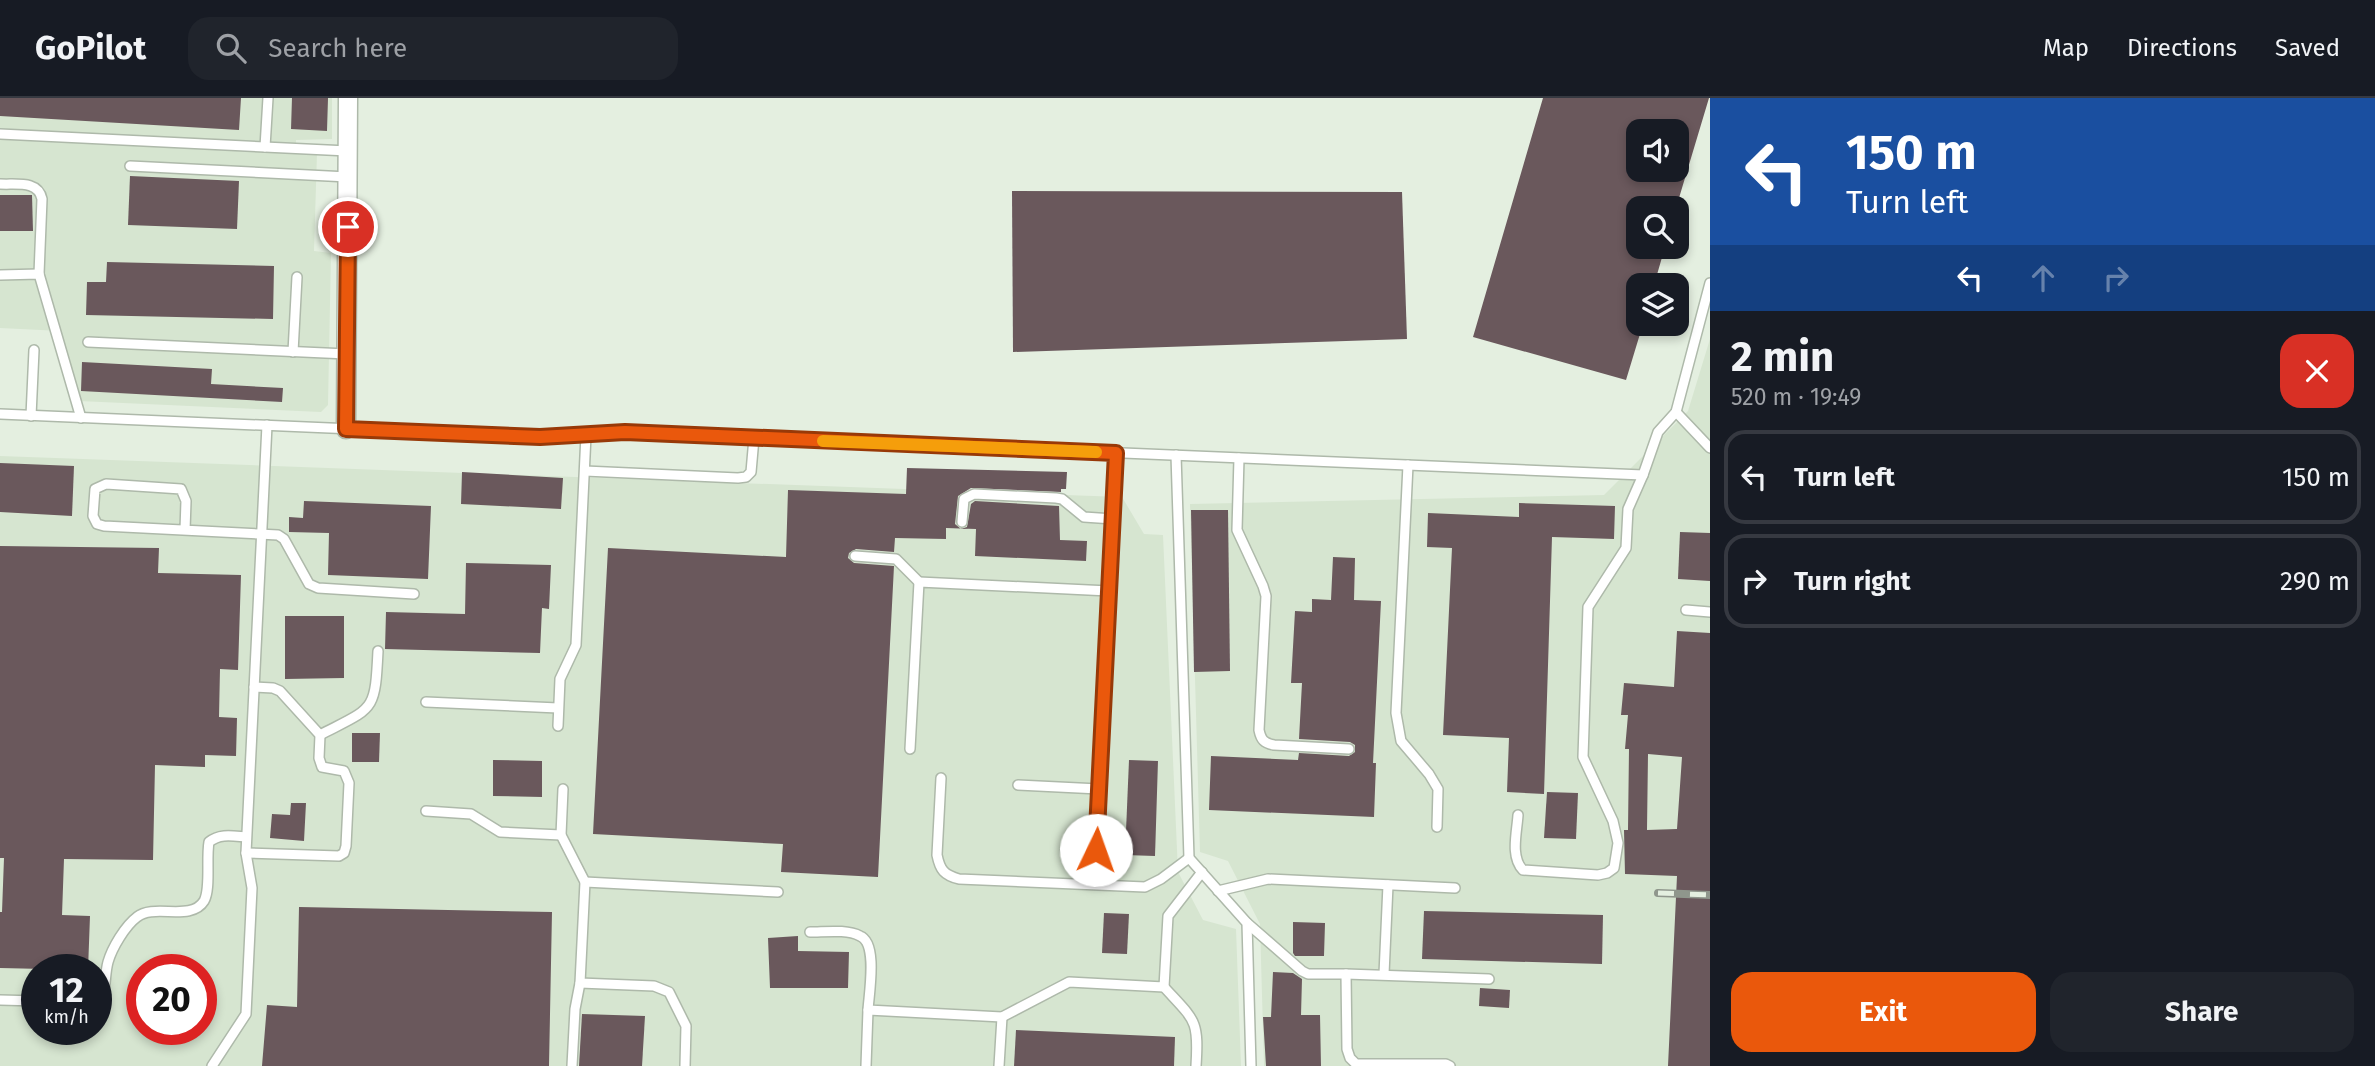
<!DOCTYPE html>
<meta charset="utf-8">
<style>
:root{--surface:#171b24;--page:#20242c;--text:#f1f3f6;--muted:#9ea1a6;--line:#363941;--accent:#ea580c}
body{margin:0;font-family:"Fira Sans",sans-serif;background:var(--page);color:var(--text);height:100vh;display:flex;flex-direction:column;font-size:26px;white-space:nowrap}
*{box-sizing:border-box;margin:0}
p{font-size:23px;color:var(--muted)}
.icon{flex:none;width:38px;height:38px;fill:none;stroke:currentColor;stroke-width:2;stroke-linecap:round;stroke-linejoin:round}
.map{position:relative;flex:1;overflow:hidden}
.details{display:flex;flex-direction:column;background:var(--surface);width:665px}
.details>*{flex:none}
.top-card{background:#1a4fa0;color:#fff;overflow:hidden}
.tools{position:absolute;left:1626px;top:21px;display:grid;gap:14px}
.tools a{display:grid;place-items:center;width:63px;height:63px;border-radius:14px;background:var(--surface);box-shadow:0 4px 10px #0003;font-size:35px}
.speed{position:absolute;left:21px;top:856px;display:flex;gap:14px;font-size:35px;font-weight:700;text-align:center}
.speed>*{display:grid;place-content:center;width:91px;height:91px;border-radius:50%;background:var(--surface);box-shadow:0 4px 10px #0003;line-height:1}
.speed small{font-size:18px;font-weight:400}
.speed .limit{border:10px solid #d22;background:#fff;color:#111}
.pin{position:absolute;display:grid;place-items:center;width:60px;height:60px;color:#fff;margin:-30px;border:4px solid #fff;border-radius:50%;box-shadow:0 2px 7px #0007}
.me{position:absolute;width:77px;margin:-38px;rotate:3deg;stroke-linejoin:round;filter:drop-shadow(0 0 5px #0008)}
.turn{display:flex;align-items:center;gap:24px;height:147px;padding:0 21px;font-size:32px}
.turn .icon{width:91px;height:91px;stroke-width:2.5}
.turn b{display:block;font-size:49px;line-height:60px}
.lanes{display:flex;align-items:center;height:66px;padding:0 21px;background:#0003;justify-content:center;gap:35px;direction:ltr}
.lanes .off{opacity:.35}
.round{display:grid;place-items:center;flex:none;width:74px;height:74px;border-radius:21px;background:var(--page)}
.summary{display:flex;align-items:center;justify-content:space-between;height:119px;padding:0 21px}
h1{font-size:42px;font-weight:700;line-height:52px}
.primary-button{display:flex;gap:14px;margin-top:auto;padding:14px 21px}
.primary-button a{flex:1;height:80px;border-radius:21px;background:var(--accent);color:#fff;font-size:28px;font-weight:700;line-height:80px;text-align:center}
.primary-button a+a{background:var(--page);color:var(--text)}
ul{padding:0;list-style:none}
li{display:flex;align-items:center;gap:21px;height:94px;margin:0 14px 10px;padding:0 7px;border:4px solid var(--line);border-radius:21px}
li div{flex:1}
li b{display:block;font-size:26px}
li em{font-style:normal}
header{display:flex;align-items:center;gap:42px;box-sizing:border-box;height:98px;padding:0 35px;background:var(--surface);border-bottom:2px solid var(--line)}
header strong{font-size:33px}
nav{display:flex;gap:38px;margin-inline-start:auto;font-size:24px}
.search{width:490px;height:63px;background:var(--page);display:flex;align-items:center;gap:18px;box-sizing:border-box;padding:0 24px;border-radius:21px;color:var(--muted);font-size:26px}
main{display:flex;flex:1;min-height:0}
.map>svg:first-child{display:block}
</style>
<header>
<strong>GoPilot</strong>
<div class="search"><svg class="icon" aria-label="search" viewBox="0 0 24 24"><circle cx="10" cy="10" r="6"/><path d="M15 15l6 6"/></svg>Search here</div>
<nav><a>Map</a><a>Directions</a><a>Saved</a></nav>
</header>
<main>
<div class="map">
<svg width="1710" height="968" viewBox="0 0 1710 968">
<rect width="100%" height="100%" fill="#e4efe0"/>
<g fill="#d6e5d0" fill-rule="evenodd">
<path d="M0 0H332V41L296 42V54L317 55 314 153 331 155 328 307 321 314 79 303 61 233 0 230Z"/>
<path d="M1710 241V968H1264L1260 826 1228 763 1200 754 1190 406 1604 397 1688 313Z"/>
<path d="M0 358 1122 399 1144 436 1163 437 1178 774 1203 822 1236 831 1241 968H0ZM37 872H96V931H37ZM142 872H201V931H142Z"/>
</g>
<g fill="#6a585c" fill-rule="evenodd">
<path d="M0 0H241L239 32 0 18Z"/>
<path d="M292 0H328L327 33 291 31Z"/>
<path d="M1543 0H1709L1676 110H1638V149H1665L1654 187H1638V226H1643L1626 282 1473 239ZM1638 33H1676V72H1638Z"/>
<path d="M130 78 239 83 237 131 128 127Z"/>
<path d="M1012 93 1402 94 1407 241 1013 254Z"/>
<path d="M0 97H32L33 133H0Z"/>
<path d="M107 164 274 168 273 221 86 217 87 184H106Z"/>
<path d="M82 264 212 271 211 286 283 290 282 304 81 293Z"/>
<path d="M0 365 74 368 72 418 0 414Z"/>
<path d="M907 370 1067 374 1066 391H1061V394L971 390 958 398 955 426 961 431 967 429 971 406 975 403 1059 408 1060 442 1087 443 1086 463 975 458 976 431 946 430V441L895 440 894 454 856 451 849 455 848 460 854 465 894 468 878 779 781 774 783 746 593 736 608 450 786 459 788 392 906 396Z"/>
<path d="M462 374 563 380 561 411 461 406Z"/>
<path d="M304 403 431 408 428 481 328 477 329 435 289 434V419L303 420Z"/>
<path d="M1519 405 1615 408 1614 441 1552 439 1544 696 1507 694 1509 640 1443 637 1452 450 1427 449 1428 415 1519 419Z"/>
<path d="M1191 412H1228L1230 573 1194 574Z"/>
<path d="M1680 434 1710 435V483L1678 481Z"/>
<path d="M0 448 159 450 158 475 241 477 238 572 220 571 219 619 237 620 236 658 205 657V669L155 667 153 762 64 761 62 817 90 818 88 872 0 870V814H2L4 760H0Z"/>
<path d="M1333 459 1355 460 1354 502 1381 503 1373 665H1376L1374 719 1209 712 1211 658 1298 662 1299 655 1349 658 1355 654V647L1350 644 1299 641 1302 585H1291L1295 513 1312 514V501L1331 502Z"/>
<path d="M466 465 551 467 549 511 542 510 540 555 385 551 386 514 465 516Z"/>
<path d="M285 518H344V580L285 581Z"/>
<path d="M1677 533 1710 535V968H1668L1677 778 1625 776 1624 732H1628L1629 651H1625L1628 617H1621L1624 585 1674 589ZM1648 656 1682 659 1677 731 1647 732Z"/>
<path d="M352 635H380L379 664H352Z"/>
<path d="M493 662 542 663V699L493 698Z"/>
<path d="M1129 662 1158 663 1155 758 1125 757Z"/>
<path d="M1547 694 1578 695 1576 741 1544 740Z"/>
<path d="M291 705H306L304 743 270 740 272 716 290 717Z"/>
<path d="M299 809 552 814 549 968H262L267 907 297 909Z"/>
<path d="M1424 813 1603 817 1602 866 1422 861Z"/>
<path d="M1104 815 1129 816 1127 856 1102 855Z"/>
<path d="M1293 824 1325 825 1324 858H1295L1293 855Z"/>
<path d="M798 838V853L849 854 848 890H770L768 840Z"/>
<path d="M1273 874 1293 875 1302 881 1301 917H1320L1321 968H1266L1263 919H1271Z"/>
<path d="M1480 890 1510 892 1509 910 1479 908Z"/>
<path d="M582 916 645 918 642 968H579Z"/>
<path d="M1016 932 1175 939 1174 968H1014Z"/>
</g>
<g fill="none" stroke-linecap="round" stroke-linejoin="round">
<defs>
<g id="service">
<path d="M0 36 348 53"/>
<path d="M265 49 268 0"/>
<path d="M130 68 348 79"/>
<path d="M0 86C16 87 38 82 42 101L39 176"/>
<path d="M0 177 39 176 81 320"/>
<path d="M88 244 347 256"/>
<path d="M293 254 297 179"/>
<path d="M1676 314 1710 350"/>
<path d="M0 316 540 339 625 334 1643 377 1658 334 1676 314 1710 185"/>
<path d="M31 318 34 252"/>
<path d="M1176 357 1189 760 1247 825 1251 968"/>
<path d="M1239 360 1237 432 1263 488 1266 498 1259 632C1261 642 1264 645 1274 647L1349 651"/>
<path d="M1408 367 1396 615 1401 643 1429 676 1438 691 1437 729"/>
<path d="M585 373 738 380 746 379 751 374 754 340"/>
<path d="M962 424 964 401 974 396 1056 400 1062 401 1084 419 1113 421"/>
<path d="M185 432 186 403 181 391 106 386 95 391 93 418 97 426 104 428 278 437 284 441 309 486 318 490 414 496"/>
<path d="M855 458 896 461 919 484"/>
<path d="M1686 512 1710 514"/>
<path d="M426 604 558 610"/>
<path d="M558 628 560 581 576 547 586 337"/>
<path d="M320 637C374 609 375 615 378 553"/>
<path d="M910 651 919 484 1109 493"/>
<path d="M941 680 937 757C940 772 944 777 959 781L1145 789 1161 781 1189 760"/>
<path d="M1018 687 1099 691"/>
<path d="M563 691 561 737 585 784 580 885 654 888 669 894 686 928 685 968"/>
<path d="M426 713 471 716 500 734 561 737"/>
<path d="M1518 717C1517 734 1510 759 1523 772L1598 777 1607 775 1614 770 1618 745 1613 723 1583 659 1588 509 1626 450 1628 411 1643 377"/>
<path d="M1096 752 1116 355"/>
<path d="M246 755 339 758 344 755 346 748 349 685 344 673 322 669 319 660 320 637 280 593 273 590 254 589"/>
<path d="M585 784 778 794"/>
<path d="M1218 793 1268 781 1455 790"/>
<path d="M1247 825 1302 873 1308 876H1346L1347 951 1350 960 1356 966H1446L1450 968"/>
<path d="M810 834C825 834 847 831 860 838 878 845 869 895 868 912L1002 919 1069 884 1164 889 1168 818 1202 774"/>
<path d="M1346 876 1489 881"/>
<path d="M1384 876 1388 787"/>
<path d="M1164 889C1195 923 1199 921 1196 968"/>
<path d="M0 902 37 903"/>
<path d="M96 902 103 896C106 886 105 875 108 864 112 850 125 828 137 819 154 805 191 824 204 803 211 791 206 760 209 744 220 735 233 738 246 739"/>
<path d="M212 968 246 916 252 790 246 755 267 327"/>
<path d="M572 968 575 911 580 885"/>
<path d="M866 968 868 912"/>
<path d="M999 968 1002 919"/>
</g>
<path id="minor" d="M346 331 348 0"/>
</defs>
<use href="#service" stroke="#aeb9aa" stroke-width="12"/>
<use href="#minor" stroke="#aeb9aa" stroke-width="21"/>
<use href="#service" stroke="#fff" stroke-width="9"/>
<use href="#minor" stroke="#fff" stroke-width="18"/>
<defs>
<path id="rail" d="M1658 795 1710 797"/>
</defs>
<use href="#rail" stroke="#8f968c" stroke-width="8"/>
<use href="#rail" stroke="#e4efe0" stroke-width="5" stroke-dasharray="16" stroke-linecap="butt"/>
</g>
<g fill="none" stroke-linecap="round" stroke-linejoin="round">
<defs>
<path id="route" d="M348 129 346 331 540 339 625 334 1116 355 1096 752"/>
</defs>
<use href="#route" stroke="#983908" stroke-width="18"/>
<use href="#route" stroke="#ea580c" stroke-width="12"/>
<path stroke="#f59e0b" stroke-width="12" d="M823 343 1096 354"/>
</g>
</svg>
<div class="tools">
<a><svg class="icon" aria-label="sound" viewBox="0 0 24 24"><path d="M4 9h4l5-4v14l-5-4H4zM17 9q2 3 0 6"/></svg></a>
<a><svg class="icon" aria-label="search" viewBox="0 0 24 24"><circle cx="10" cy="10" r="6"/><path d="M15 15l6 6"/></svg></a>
<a><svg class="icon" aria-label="layers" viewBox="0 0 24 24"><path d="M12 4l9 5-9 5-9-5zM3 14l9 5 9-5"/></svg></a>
</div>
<div class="speed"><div>12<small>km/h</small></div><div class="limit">20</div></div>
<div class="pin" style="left:348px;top:129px;background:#d93025"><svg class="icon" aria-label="arrive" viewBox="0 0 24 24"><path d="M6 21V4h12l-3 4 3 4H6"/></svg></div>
<svg class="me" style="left:1096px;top:752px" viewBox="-20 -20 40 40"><circle r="19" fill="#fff"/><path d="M0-13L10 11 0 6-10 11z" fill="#ea580c"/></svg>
</div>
<section class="details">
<div class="top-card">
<div class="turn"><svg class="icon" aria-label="left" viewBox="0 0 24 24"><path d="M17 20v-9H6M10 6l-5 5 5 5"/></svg><div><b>150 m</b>Turn left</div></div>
<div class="lanes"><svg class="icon" aria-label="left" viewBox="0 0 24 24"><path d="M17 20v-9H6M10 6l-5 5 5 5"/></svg><svg class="icon off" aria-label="ahead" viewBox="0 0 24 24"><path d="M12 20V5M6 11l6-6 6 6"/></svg><svg class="icon off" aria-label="right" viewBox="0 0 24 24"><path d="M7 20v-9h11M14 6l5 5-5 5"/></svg></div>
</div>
<div class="summary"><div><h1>2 min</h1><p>520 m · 19:49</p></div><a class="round" style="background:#d93025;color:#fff"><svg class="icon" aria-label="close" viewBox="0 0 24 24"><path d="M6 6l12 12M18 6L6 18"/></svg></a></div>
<ul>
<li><svg class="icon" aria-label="left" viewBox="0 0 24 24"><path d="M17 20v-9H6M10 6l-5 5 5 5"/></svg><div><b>Turn left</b></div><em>150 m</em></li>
<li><svg class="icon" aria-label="right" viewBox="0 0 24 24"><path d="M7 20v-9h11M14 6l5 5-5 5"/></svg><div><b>Turn right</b></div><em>290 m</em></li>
</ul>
<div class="primary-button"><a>Exit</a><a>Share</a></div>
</section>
</main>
